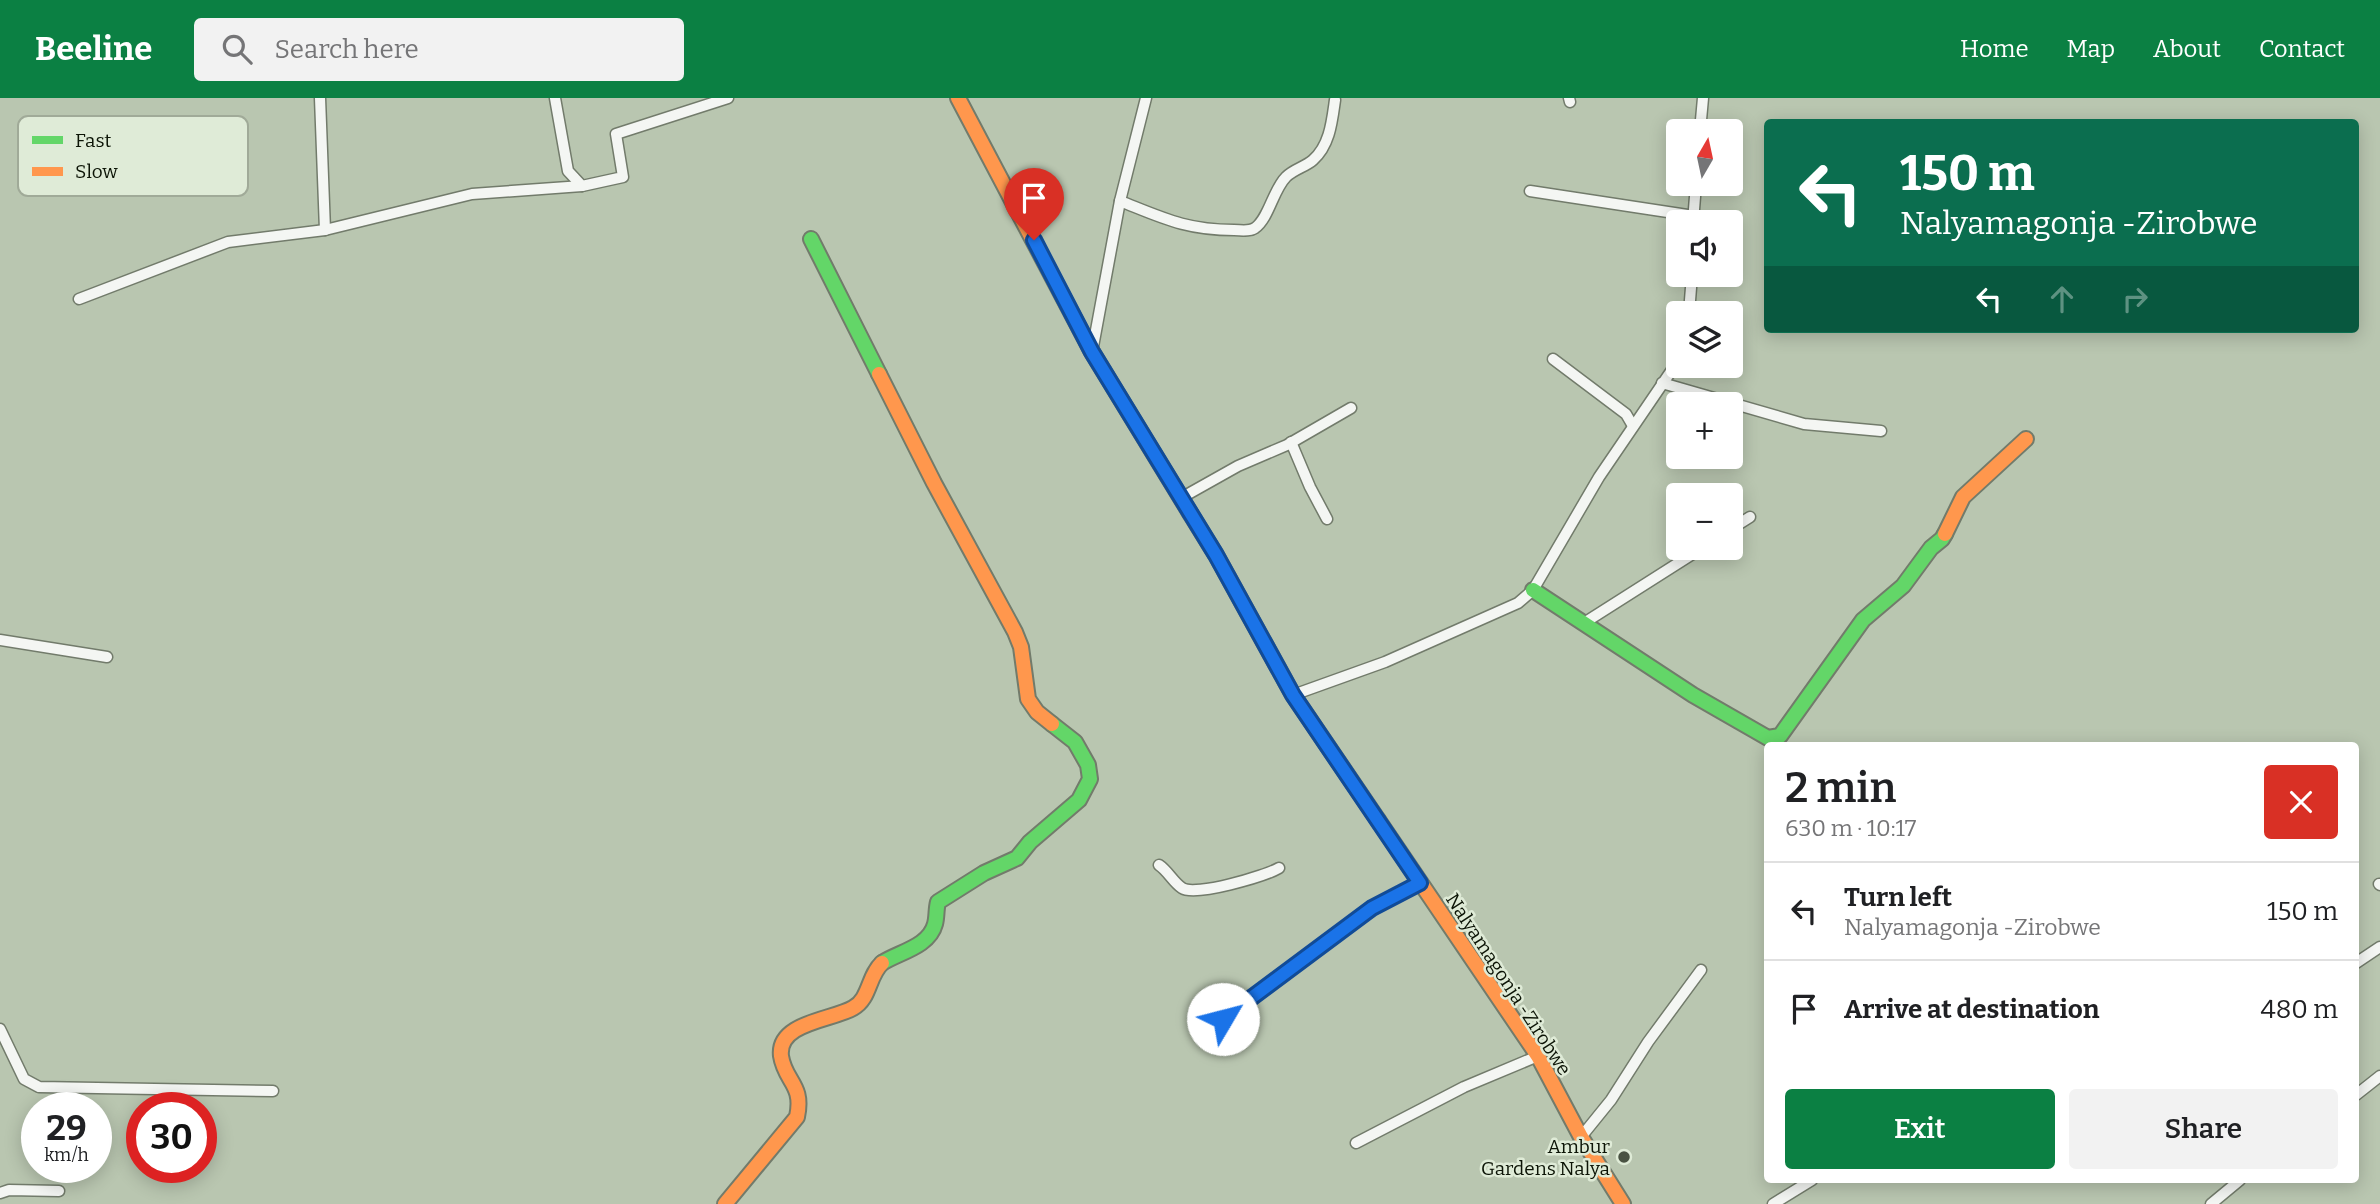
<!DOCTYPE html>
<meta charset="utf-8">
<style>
:root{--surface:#fff;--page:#f2f2f2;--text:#202124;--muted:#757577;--line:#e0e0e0;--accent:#0b8043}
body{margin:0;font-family:Bitter,serif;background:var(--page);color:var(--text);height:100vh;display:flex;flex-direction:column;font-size:26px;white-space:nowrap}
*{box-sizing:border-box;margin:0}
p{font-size:23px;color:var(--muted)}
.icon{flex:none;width:38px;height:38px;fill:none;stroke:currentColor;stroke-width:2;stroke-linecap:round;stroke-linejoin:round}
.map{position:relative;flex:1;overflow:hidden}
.drawer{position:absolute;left:1764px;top:644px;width:595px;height:441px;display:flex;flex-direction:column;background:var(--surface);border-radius:7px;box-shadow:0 4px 18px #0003}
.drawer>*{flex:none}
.hud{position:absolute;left:1764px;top:21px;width:595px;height:214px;border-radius:7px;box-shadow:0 4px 18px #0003;background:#0b6e4f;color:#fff;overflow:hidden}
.needle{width:46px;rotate:9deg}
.buttons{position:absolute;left:1666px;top:21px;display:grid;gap:14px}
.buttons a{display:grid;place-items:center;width:77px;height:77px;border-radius:7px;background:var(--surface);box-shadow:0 4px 18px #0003;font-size:35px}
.speed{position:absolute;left:21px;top:994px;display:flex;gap:14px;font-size:35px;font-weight:700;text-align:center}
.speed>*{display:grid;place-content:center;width:91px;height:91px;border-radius:50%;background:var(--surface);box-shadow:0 4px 18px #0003;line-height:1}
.speed small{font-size:18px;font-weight:400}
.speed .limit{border:10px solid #d22;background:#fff;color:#111}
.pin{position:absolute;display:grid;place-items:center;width:60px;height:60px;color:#fff;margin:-72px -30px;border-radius:50% 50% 50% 0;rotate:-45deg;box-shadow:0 0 7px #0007}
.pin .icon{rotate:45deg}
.me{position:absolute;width:77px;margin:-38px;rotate:53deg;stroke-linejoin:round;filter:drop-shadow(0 0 5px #0008)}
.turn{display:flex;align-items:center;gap:24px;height:147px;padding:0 21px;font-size:32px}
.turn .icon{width:91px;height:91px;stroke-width:2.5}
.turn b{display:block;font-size:49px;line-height:60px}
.lanes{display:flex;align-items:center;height:66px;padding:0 21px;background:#0003;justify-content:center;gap:35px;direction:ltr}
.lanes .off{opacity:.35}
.round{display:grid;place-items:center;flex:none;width:74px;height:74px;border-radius:7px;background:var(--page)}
.summary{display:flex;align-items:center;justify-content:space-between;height:119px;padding:0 21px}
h1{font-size:42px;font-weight:600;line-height:52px}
.action{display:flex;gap:14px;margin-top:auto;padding:14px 21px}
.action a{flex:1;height:80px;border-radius:7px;background:var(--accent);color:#fff;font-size:28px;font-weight:600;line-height:80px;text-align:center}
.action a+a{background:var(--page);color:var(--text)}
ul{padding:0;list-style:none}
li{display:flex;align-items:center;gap:21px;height:98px;padding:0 21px;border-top:2px solid var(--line)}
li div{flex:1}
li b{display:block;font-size:26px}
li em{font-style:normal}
header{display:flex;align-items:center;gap:42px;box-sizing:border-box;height:98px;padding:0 35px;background:var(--accent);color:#fff}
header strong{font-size:33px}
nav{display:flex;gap:38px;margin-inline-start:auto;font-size:24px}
.search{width:490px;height:63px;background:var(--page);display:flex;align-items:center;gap:18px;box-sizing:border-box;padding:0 24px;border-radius:7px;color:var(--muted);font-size:26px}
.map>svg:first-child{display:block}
</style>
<header>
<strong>Beeline</strong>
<div class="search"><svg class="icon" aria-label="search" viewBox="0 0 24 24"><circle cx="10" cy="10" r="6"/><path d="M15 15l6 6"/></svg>Search here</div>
<nav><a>Home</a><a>Map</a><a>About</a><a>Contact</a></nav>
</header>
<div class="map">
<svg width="2380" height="1106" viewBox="0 0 2380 1106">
<rect width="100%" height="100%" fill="#b9c6b0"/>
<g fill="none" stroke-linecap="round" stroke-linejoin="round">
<defs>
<g id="street">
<path d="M320 0 325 132"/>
<path d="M555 0 568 73 582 88 623 79 616 36 728 0"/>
<path d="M1569 0 1570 4"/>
<path d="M1700 33 1703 0"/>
<path d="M1530 93 1694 118"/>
<path d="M1120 103C1163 120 1186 132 1234 132 1241 132 1249 134 1255 130 1269 120 1273 92 1286 79 1294 71 1305 69 1313 62 1330 47 1332 23 1335 2"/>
<path d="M1693 124 1696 86"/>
<path d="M79 201 228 144 325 132 472 96 582 88"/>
<path d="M1689 215 1692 177"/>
<path d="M1092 254 1120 103 1146 0"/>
<path d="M1553 261 1626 316 1633 328"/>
<path d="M1662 285 1804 326 1881 333"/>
<path d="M1291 344 1310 389 1327 421"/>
<path d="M1181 400 1238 368 1287 347 1351 310"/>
<path d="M1731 431 1750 419"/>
<path d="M1584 525 1702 450"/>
<path d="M0 542 107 559"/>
<path d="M1293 597 1385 564 1518 505 1533 492 1599 379 1678 263"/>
<path d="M1159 767C1168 773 1173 784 1182 790 1195 799 1265 778 1279 770"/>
<path d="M2379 786 2380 787"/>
<path d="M2356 865 2380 849"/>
<path d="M1223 921 1372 810 1420 785"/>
<path d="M0 931 24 981 39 989 273 993"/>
<path d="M2356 997 2380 978"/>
<path d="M1581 1039 1611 1002 1648 944 1701 872"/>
<path d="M1356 1045 1464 989 1538 958"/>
<path d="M0 1095 9 1092 59 1093"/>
<path d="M1773 1106 1812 1082"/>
<path d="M2211 1106 2240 1082"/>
</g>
<g id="fast">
<path d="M811 141 879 276"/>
<path d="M1190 415 1216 457 1293 597 1378 722"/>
<path d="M1533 492 1693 597 1768 640 1780 638 1863 522 1903 488 1931 450 1942 441 1945 436"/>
<path d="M882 865C899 854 929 849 935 826 937 819 936 811 938 804L984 775 1017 760 1030 744 1079 702 1090 681 1088 667 1075 644 1052 626"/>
</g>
<g id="slow">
<path d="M958 0 1092 254 1190 415"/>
<path d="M879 276 934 385 1015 534 1021 549 1028 601 1037 614 1052 626"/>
<path d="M1945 436 1963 399 2026 341"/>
<path d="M1378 722 1538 958 1581 1039 1623 1106"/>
<path d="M725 1106 797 1019C804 986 785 984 781 958 777 924 833 922 853 910 870 901 868 878 882 865"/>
</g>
</defs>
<use href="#street" stroke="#727b6b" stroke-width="13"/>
<use href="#fast" stroke="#727b6b" stroke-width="18"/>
<use href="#slow" stroke="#727b6b" stroke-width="18"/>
<use href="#street" stroke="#f4f6f3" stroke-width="10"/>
<use href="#fast" stroke="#63d668" stroke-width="14"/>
<use href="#slow" stroke="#ff974d" stroke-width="14"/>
</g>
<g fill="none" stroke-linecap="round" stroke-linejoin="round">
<defs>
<path id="route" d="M1034 142 1092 254 1216 457 1293 597 1420 785 1372 810 1223 921"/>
</defs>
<use href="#route" stroke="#114b97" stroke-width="18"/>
<use href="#route" stroke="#1a73e8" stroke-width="12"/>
</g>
<circle fill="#495242" stroke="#dfebd7" stroke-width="2.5" cx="1624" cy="1059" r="7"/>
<g text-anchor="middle" stroke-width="5" stroke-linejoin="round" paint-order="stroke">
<g font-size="19" fill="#0c1406" stroke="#dfebd7">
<text transform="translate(1509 886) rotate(57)" y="7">Nalyamagonja -Zirobwe</text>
</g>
<g font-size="19" fill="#0c1406" stroke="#dfebd7" text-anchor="end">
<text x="1610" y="1055">Ambur<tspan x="1610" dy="22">Gardens Nalya</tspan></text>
</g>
</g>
<rect x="18" y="18" width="230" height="80" rx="10" fill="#dfebd7" stroke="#a0aa98" stroke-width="2"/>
<rect x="32" y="38" width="31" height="8" fill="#63d668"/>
<rect x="32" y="69" width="31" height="9" fill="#ff974d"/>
<g font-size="19" fill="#0c1406">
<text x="75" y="49">Fast</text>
<text x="75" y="80">Slow</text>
</g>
</svg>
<div class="buttons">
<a><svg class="needle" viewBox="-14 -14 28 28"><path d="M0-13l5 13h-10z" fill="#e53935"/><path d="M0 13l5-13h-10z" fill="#757577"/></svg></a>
<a><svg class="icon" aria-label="sound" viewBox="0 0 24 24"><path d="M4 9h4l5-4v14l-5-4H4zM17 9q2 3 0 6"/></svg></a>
<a><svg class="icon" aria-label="layers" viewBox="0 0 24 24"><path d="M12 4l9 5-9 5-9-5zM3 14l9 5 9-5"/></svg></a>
<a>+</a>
<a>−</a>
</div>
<div class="speed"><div>29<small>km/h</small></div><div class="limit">30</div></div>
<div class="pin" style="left:1034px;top:142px;background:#d93025"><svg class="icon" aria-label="arrive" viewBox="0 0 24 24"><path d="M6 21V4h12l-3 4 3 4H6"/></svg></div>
<svg class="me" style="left:1223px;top:921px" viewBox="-20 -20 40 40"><circle r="19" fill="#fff"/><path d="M0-13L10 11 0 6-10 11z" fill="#1a73e8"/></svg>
<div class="hud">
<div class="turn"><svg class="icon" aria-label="left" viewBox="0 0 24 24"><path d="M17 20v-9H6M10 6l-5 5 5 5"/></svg><div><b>150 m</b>Nalyamagonja -Zirobwe</div></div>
<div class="lanes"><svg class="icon" aria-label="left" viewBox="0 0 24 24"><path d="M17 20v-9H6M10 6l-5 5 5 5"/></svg><svg class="icon off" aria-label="ahead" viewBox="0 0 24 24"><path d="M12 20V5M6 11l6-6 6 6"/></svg><svg class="icon off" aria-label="right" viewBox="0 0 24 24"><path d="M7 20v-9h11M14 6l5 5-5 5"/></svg></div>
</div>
<section class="drawer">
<div class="summary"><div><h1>2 min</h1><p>630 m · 10:17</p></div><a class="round" style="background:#d93025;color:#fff"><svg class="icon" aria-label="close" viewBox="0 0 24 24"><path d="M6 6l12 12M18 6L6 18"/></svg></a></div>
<ul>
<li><svg class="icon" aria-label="left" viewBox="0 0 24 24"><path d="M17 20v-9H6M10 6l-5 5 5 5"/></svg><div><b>Turn left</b><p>Nalyamagonja -Zirobwe</p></div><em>150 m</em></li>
<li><svg class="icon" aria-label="arrive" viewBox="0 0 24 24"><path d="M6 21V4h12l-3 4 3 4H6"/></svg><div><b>Arrive at destination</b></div><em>480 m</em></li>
</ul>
<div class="action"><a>Exit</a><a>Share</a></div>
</section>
</div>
